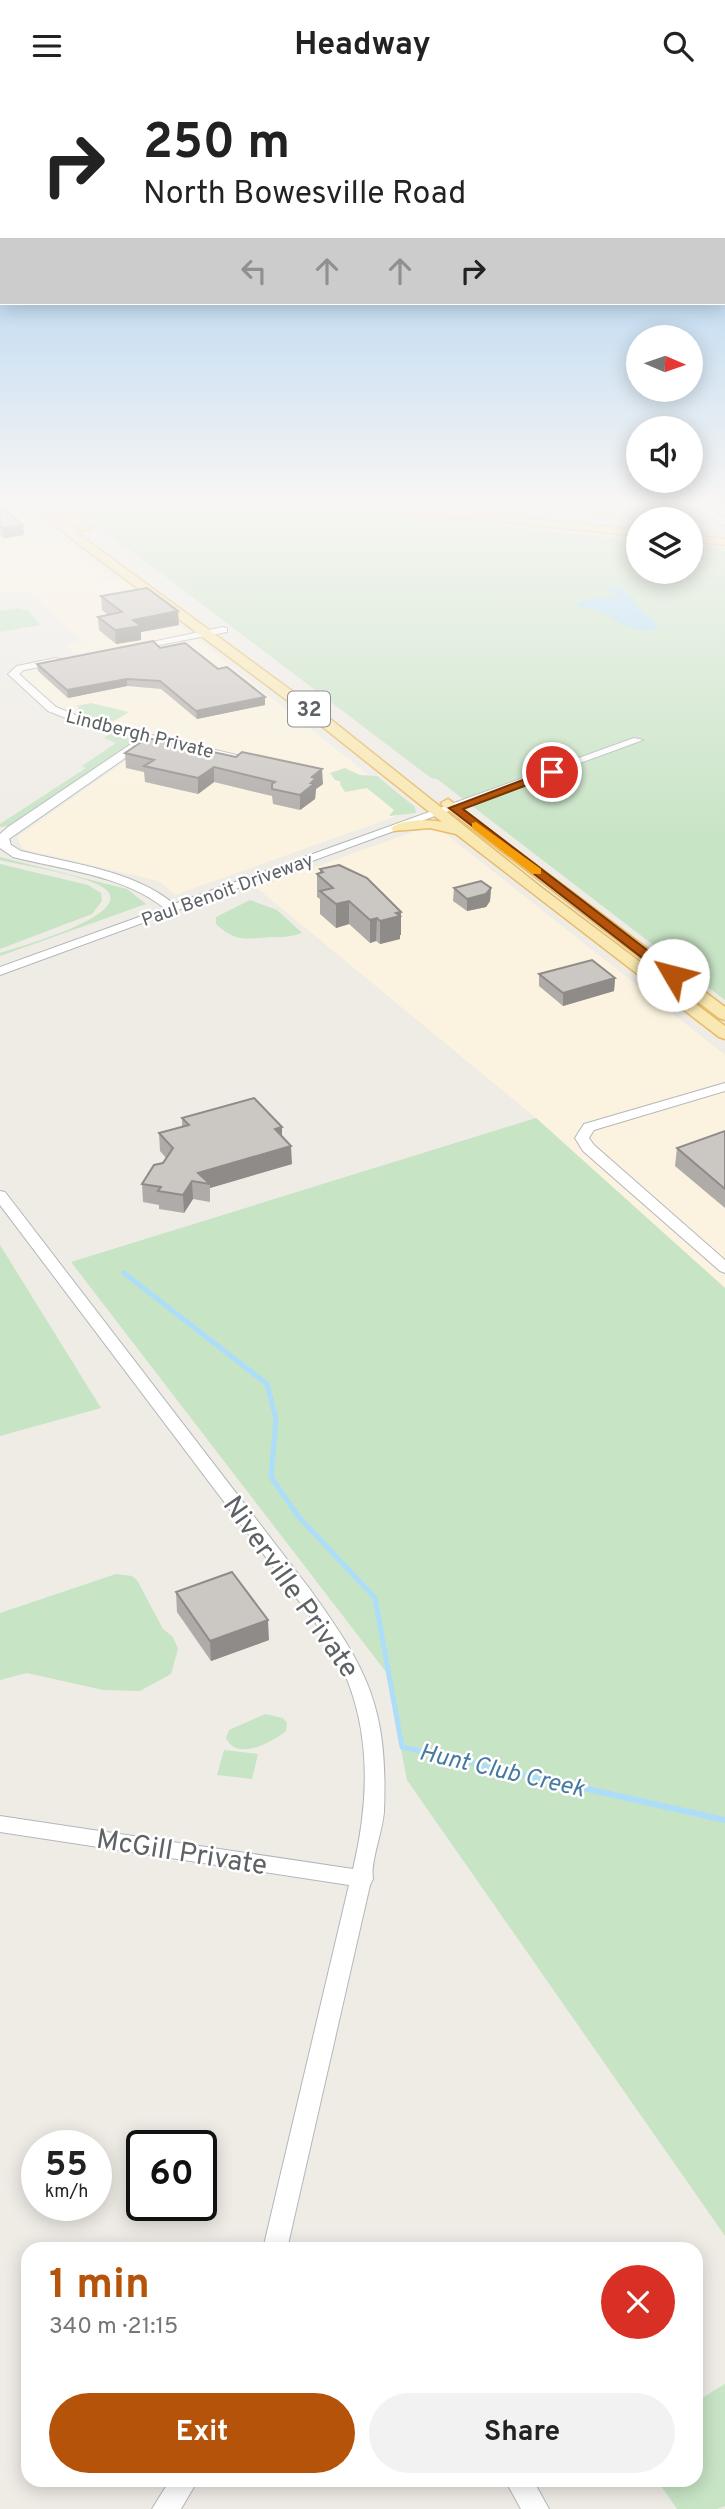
<!DOCTYPE html>
<meta charset="utf-8">
<style>
:root{--surface:#fff;--page:#f2f2f2;--text:#222;--muted:#767676;--accent:#b45309}
body{margin:0;font-family:Overpass,sans-serif;background:var(--page);color:var(--text);height:100vh;display:flex;flex-direction:column;font-size:26px;white-space:nowrap}
*{box-sizing:border-box;margin:0}
p{font-size:23px;color:var(--muted)}
.icon{flex:none;width:38px;height:38px;fill:none;stroke:currentColor;stroke-width:2;stroke-linecap:round;stroke-linejoin:round}
.map{position:relative;flex:1;overflow:hidden}
.drawer{position:absolute;left:21px;top:2151px;width:682px;height:245px;display:flex;flex-direction:column;background:var(--surface);border-radius:21px;box-shadow:0 4px 18px #0003}
.drawer>*{flex:none}
.banner{position:absolute;left:0px;top:0px;width:726px;height:214px;box-shadow:0 4px 18px #0003;background:#fff;color:var(--text);overflow:hidden}
.needle{width:46px;rotate:92deg}
.fabs{position:absolute;left:626px;top:234px;display:grid;gap:14px}
.fabs a{display:grid;place-items:center;width:77px;height:77px;border-radius:50%;background:var(--surface);box-shadow:0 4px 18px #0003;font-size:35px}
.speed{position:absolute;left:21px;top:2039px;display:flex;gap:14px;font-size:35px;font-weight:700;text-align:center}
.speed>*{display:grid;place-content:center;width:91px;height:91px;border-radius:50%;background:var(--surface);box-shadow:0 4px 18px #0003;line-height:1}
.speed small{font-size:18px;font-weight:400}
.speed .limit{border:4px solid #111;border-radius:10px;background:#fff;color:#111}
.pin{position:absolute;display:grid;place-items:center;width:60px;height:60px;color:#fff;margin:-30px;border:4px solid #fff;border-radius:50%;box-shadow:0 2px 7px #0007}
.me{position:absolute;width:77px;margin:-38px;rotate:307deg;stroke-linejoin:round;filter:drop-shadow(0 0 5px #0008)}
.turn{display:flex;align-items:center;gap:24px;height:147px;padding:0 28px;font-size:32px}
.turn .icon{width:91px;height:91px;stroke-width:2.5}
.turn b{display:block;font-size:49px;line-height:60px}
.lanes{display:flex;align-items:center;height:66px;padding:0 28px;background:#0003;justify-content:center;gap:35px;direction:ltr}
.lanes .off{opacity:.35}
.round{display:grid;place-items:center;flex:none;width:74px;height:74px;border-radius:37px;background:var(--page)}
.head{display:flex;align-items:center;justify-content:space-between;height:119px;padding:0 28px}
h1{font-size:42px;font-weight:700;line-height:52px;color:var(--accent)}
.button{display:flex;gap:14px;margin-top:auto;padding:14px 28px}
.button a{flex:1;height:80px;border-radius:42px;background:var(--accent);color:#fff;font-size:28px;font-weight:700;line-height:80px;text-align:center}
.button a+a{background:var(--page);color:var(--text)}
header{display:flex;justify-content:space-between;align-items:center;height:91px;padding:0 28px;background:var(--surface);font-size:32px;font-weight:700}
.map>svg:first-child{display:block}
</style>
<header><svg class="icon" aria-label="menu" viewBox="0 0 24 24"><path d="M4 6h16M4 12h16M4 18h16"/></svg>Headway<svg class="icon" aria-label="search" viewBox="0 0 24 24"><circle cx="10" cy="10" r="6"/><path d="M15 15l6 6"/></svg></header>
<div class="map">
<svg width="725" height="2418" viewBox="0 0 725 2418">
<rect width="100%" height="100%" fill="#efece6"/>
<g fill="#fbf3df">
<path d="M0 411H15L110 485 96 489 121 488 413 719 175 804 159 790 23 758 17 746 161 645 89 628 63 618 52 613 19 581 80 568 67 555 84 551 27 500 0 502Z"/>
<path d="M424 737 442 740 725 964V1197L536 1027 257 797Z"/>
</g>
<g fill="#c7e4c5">
<path d="M80 411H177L218 414 256 411 423 424C444 429 460 428 481 431 534 438 586 445 639 450V481H691V453L723 456 725 461V909L437 688 431 687 96 433 83 426 77 413Z"/>
<path d="M447 411H625L661 429H639V431Z"/>
<path d="M18 517 29 520 40 534 0 541V520Z"/>
<path d="M91 612 129 621C108 635 97 638 77 620L79 617 76 615Z"/>
<path d="M111 642 129 646 132 652 8 735 0 736V733L86 677 82 675 116 652 104 647Z"/>
<path d="M345 677 360 684 377 685 415 716 416 722 389 725 394 719 367 697 345 701 340 693 341 691 335 689 330 682Z"/>
<path d="M0 766 127 798 146 813 0 865V862C15 857 140 823 104 797 85 784 25 775 0 769Z"/>
<path d="M0 773 88 794 101 802 102 810 92 823 0 858Z"/>
<path d="M250 809 277 819 302 842C291 846 284 846 274 846 248 847 237 853 216 833V826Z"/>
<path d="M536 1027 725 1197V2145L407 1689 386 1581 71 1171Z"/>
<path d="M0 1154 101 1317 0 1345Z"/>
<path d="M116 1483 132 1485 137 1489 163 1538 173 1546 178 1558 171 1583 140 1600 103 1599 27 1582 0 1589V1522Z"/>
<path d="M265 1623 283 1627 287 1632 286 1640C272 1651 237 1671 226 1647L229 1639Z"/>
<path d="M224 1659 258 1663 252 1688 217 1684Z"/>
<path d="M725 2293V2415L717 2418H677L657 2389H696L697 2310Z"/>
</g>
<path fill="#adddf9" d="M610 495C629 497 634 510 643 522 647 526 654 529 658 533L657 537C636 546 621 531 603 522 594 517 584 518 575 514L584 509 615 506V501L603 498Z"/>
<g fill="none" stroke-linecap="round" stroke-linejoin="round">
<path stroke="#adddf9" stroke-width="5" d="M124 1182 267 1293 276 1328 271 1386 298 1425 375 1507 402 1656 581 1697"/>
<path stroke="#adddf9" stroke-width="6" d="M574 1695 725 1729"/>
<defs>
<g id="minor">
<path d="M683 411H694L725 427V434Z"/>
<path d="M223 536 227 537V541L133 559 128 556Z"/>
<path d="M56 567 60 568V572L24 579 19 583 56 616 88 629 262 670 256 673 151 649 9 748 11 754 21 760C72 773 133 779 174 813L634 647 643 649 0 884V876L164 817C125 785 61 778 13 766L0 757V743L8 736 140 647 81 633 48 620 8 583 17 575Z"/>
<path d="M725 992V1000L594 1039 589 1047 594 1054 725 1169V1182L720 1180 583 1060 575 1047 584 1033Z"/>
<path d="M0 1100 5 1101 309 1497C368 1579 388 1616 384 1720 383 1740 370 1771 373 1788L370 1794 287 2158H263L349 1794 0 1741V1725L353 1778C373 1694 371 1611 320 1538L0 1114Z"/>
<path d="M170 2389H198L181 2418H152Z"/>
<path d="M505 2389H533L549 2418H521Z"/>
</g>
<g id="major">
<path d="M29 411H41L80 444 334 631 542 797 725 935V948L719 946 456 743 430 737 393 740 391 737C402 728 428 728 442 731L324 637 72 448Z"/>
<path d="M50 411H61L92 438 82 440Z"/>
<path d="M336 411H373L639 439V445L341 414Z"/>
<path d="M691 444 725 448V454L691 450Z"/>
<path d="M448 708 725 916V929L719 927 443 715 441 712Z"/>
</g>
</defs>
<use href="#minor" stroke="#b3b7ba" stroke-width="2"/>
<use href="#major" stroke="#e7ba67" stroke-width="3"/>
<use href="#minor" fill="#fff" fill-rule="evenodd"/>
<use href="#major" fill="#f9e8b1" fill-rule="evenodd"/>
</g>
<g fill="#afaba8">
<path d="M0 415 24 444 4 447 0 444Z"/>
<path d="M101 505 179 534 141 541V549L116 553 99 539 98 526 108 524 102 519Z"/>
<path d="M160 557 218 578 265 606V614L197 628 161 598 127 595 68 607 38 580 37 573Z"/>
<path d="M125 662 236 666 323 693 316 698 315 708 300 719 273 713 272 705 214 691 198 703 145 691 144 681 126 677Z"/>
<path d="M320 778 401 821V844H400V848L380 853 376 850 370 852 349 833 336 837 320 823V808L317 806V783L320 782Z"/>
<path d="M454 797H491L490 810 486 816 467 820 453 810Z"/>
<path d="M539 883 615 887 614 900 563 915 539 895Z"/>
<path d="M182 1027 282 1046 292 1073 210 1097V1111L193 1108 184 1122 159 1118V1114L143 1111 142 1093 163 1072 166 1067 160 1060 159 1042 182 1036Z"/>
<path d="M725 1040V1117L675 1075 677 1057Z"/>
<path d="M176 1501 269 1549 211 1570 177 1521Z"/>
</g>
<g fill="#8e8b88">
<path d="M23 434 24 444 4 447 3 437Z"/>
<path d="M178 520 179 534 141 541V549L116 553 115 539 133 529Z"/>
<path d="M127 588V595L68 607 67 599Z"/>
<path d="M265 606V614L197 628 196 620Z"/>
<path d="M214 676V691L198 703V687Z"/>
<path d="M322 678 323 693 316 698 315 708 300 719V704L312 686Z"/>
<path d="M491 797 490 810 486 816 467 820V808Z"/>
<path d="M349 810V833L336 837V813Z"/>
<path d="M401 821V844H400V848L380 853V830Z"/>
<path d="M377 827 376 850 370 852V829Z"/>
<path d="M615 887 614 900 563 915V902Z"/>
<path d="M282 1036V1054L275 1038Z"/>
<path d="M291 1055 292 1073 210 1097V1093L198 1082Z"/>
<path d="M192 1090 193 1108 184 1122 183 1104Z"/>
<path d="M268 1529 269 1549 211 1570 210 1550Z"/>
</g>
<g fill="#cbc7c3" stroke="#8e8b88" stroke-width="2">
<path d="M0 415 23 434 3 437 0 435Z"/>
<path d="M147 497 178 520 133 529 141 535 115 539 98 526 122 521 101 505Z"/>
<path d="M153 550 160 557 185 552 218 578 227 576 265 606 196 620 160 590 127 588 67 599 37 573Z"/>
<path d="M147 647 236 666 242 661 322 678 312 686 316 687 311 692H315L300 704 272 698V693L275 691 214 676 198 687 144 675 154 669 125 662Z"/>
<path d="M339 774 367 787 401 821 396 822 400 825 380 830 377 827 370 829 349 810 336 813 320 800 333 797 317 783 323 781 320 778Z"/>
<path d="M481 790 491 797 486 803 467 808 454 797Z"/>
<path d="M592 869 615 887 563 902 539 883Z"/>
<path d="M254 1007 282 1036 275 1038 291 1055 198 1082 210 1093 192 1090 183 1104 158 1100 161 1096 142 1093 154 1074 163 1072 173 1057 159 1042 189 1034 182 1027Z"/>
<path d="M725 1040V1098L677 1057Z"/>
<path d="M232 1481 268 1529 210 1550 176 1501Z"/>
</g>
<linearGradient id="sky" x2="0" y2="1"><stop stop-color="#90c4ef"/><stop offset="0.55" stop-color="#f8f6f4"/><stop offset="1" stop-color="#f8f6f4" stop-opacity="0"/></linearGradient>
<rect width="725" height="750" fill="url(#sky)"/>
<path fill="#b45309" stroke="#753606" stroke-width="2" d="M552 678 556 679V683L463 718 677 882V887H668L449 717Z"/>
<path fill="#f59e0b" d="M476 731 541 778V783H532L472 737V732Z"/>
<g text-anchor="middle" stroke-width="5" stroke-linejoin="round" paint-order="stroke">
<g font-size="19" fill="#5e6265" stroke="#fff">
<text transform="translate(140 642) rotate(14)" y="7">Lindbergh Private</text>
<text transform="translate(227 798) rotate(-20)" y="7">Paul Benoit Driveway</text>
</g>
<rect fill="#fff" stroke="#8e9193" stroke-width="2" x="288" y="600.5" width="42" height="35" rx="5"/>
<g font-size="21" font-weight="bold" fill="#5e6265">
<text x="309" y="625">32</text>
</g>
<g font-size="24" font-style="italic" fill="#477aa2" stroke="#fff">
<text transform="translate(502 1679) rotate(13)" y="8">Hunt Club Creek</text>
</g>
<g font-size="28" fill="#5e6265" stroke="#fff">
<text transform="translate(292 1495) rotate(55)" y="10">Niverville Private</text>
<text transform="translate(182 1760) rotate(9)" y="10">McGill Private</text>
</g>
</g>
</svg>
<div class="fabs">
<a><svg class="needle" viewBox="-14 -14 28 28"><path d="M0-13l5 13h-10z" fill="#e53935"/><path d="M0 13l5-13h-10z" fill="#767676"/></svg></a>
<a><svg class="icon" aria-label="sound" viewBox="0 0 24 24"><path d="M4 9h4l5-4v14l-5-4H4zM17 9q2 3 0 6"/></svg></a>
<a><svg class="icon" aria-label="layers" viewBox="0 0 24 24"><path d="M12 4l9 5-9 5-9-5zM3 14l9 5 9-5"/></svg></a>
</div>
<div class="speed"><div>55<small>km/h</small></div><div class="limit">60</div></div>
<div class="pin" style="left:552px;top:681px;background:#d93025"><svg class="icon" aria-label="arrive" viewBox="0 0 24 24"><path d="M6 21V4h12l-3 4 3 4H6"/></svg></div>
<svg class="me" style="left:673px;top:884px" viewBox="-20 -20 40 40"><circle r="19" fill="#fff"/><path d="M0-13L10 11 0 6-10 11z" fill="#b45309"/></svg>
<div class="banner">
<div class="turn"><svg class="icon" aria-label="right" viewBox="0 0 24 24"><path d="M7 20v-9h11M14 6l5 5-5 5"/></svg><div><b>250 m</b>North Bowesville Road</div></div>
<div class="lanes"><svg class="icon off" aria-label="left" viewBox="0 0 24 24"><path d="M17 20v-9H6M10 6l-5 5 5 5"/></svg><svg class="icon off" aria-label="ahead" viewBox="0 0 24 24"><path d="M12 20V5M6 11l6-6 6 6"/></svg><svg class="icon off" aria-label="ahead" viewBox="0 0 24 24"><path d="M12 20V5M6 11l6-6 6 6"/></svg><svg class="icon" aria-label="right" viewBox="0 0 24 24"><path d="M7 20v-9h11M14 6l5 5-5 5"/></svg></div>
</div>
<section class="drawer">
<div class="head"><div><h1>1 min</h1><p>340 m · 21:15</p></div><a class="round" style="background:#d93025;color:#fff"><svg class="icon" aria-label="close" viewBox="0 0 24 24"><path d="M6 6l12 12M18 6L6 18"/></svg></a></div>
<div class="button"><a>Exit</a><a>Share</a></div>
</section>
</div>
